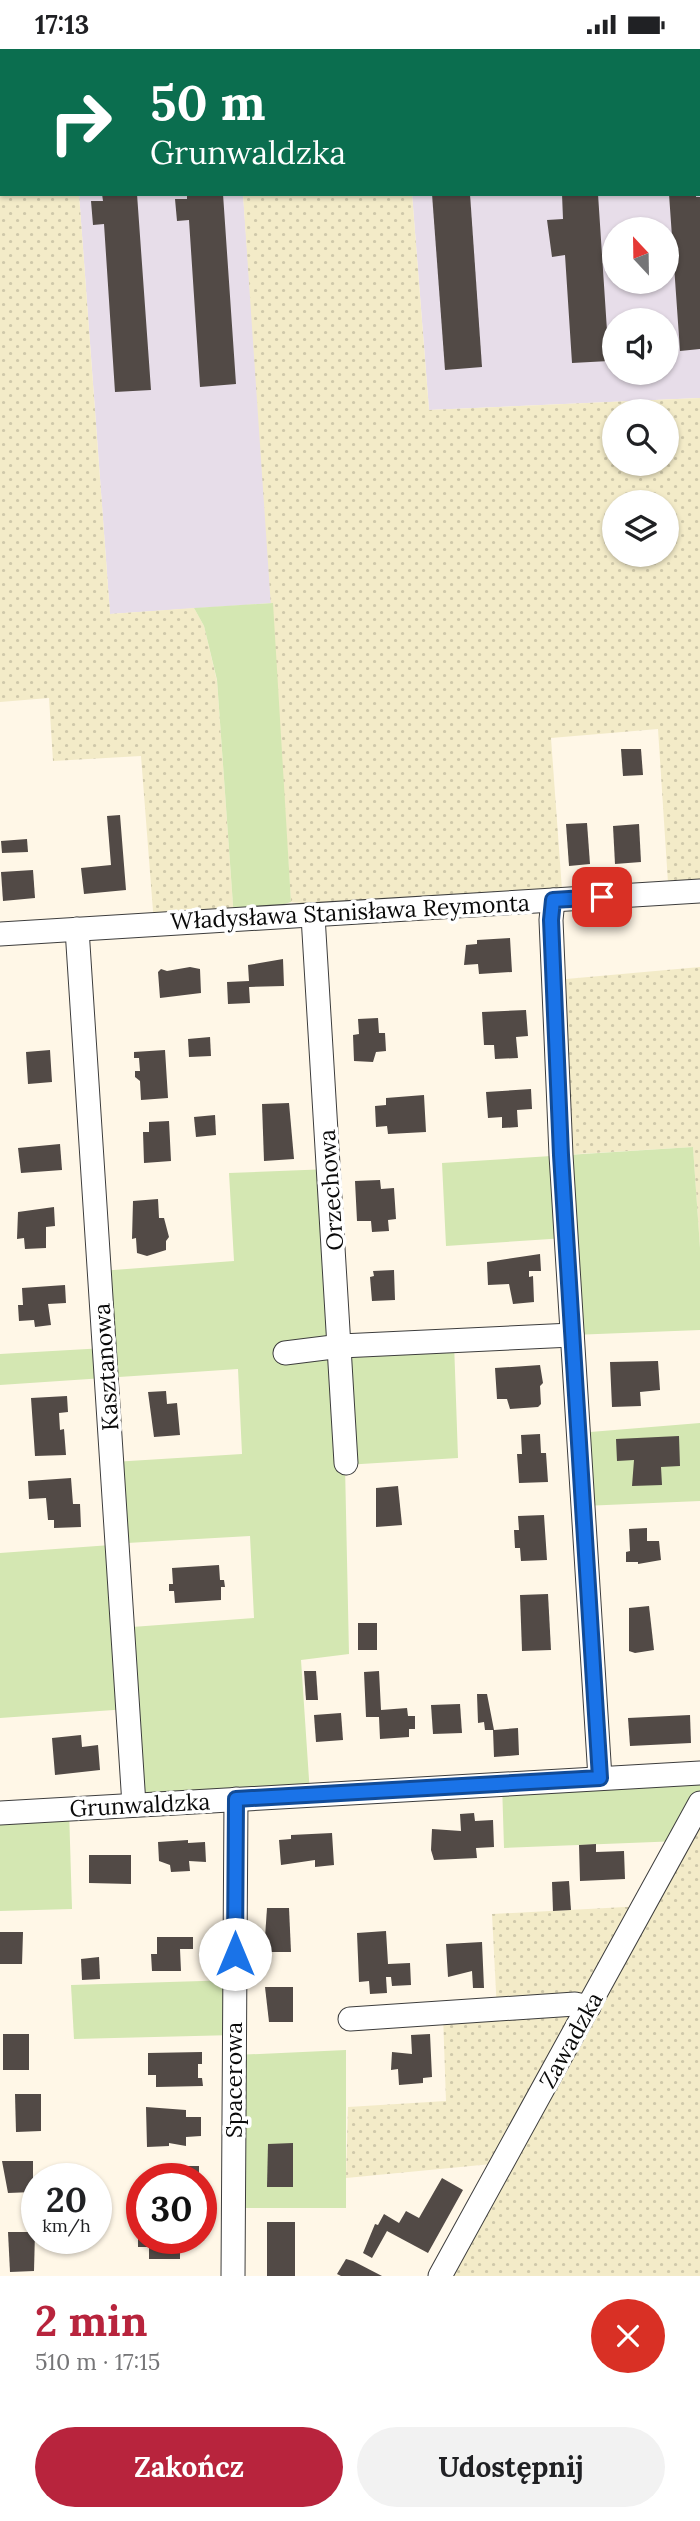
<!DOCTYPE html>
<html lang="pl">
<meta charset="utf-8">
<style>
:root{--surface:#fff;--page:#f2f2f2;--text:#202124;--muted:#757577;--accent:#b8243d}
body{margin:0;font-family:Lora,serif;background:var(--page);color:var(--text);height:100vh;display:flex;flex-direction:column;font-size:26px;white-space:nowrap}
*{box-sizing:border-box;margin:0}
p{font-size:23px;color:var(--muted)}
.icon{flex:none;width:38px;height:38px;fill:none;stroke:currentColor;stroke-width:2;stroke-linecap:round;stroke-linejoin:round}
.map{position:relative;height:2227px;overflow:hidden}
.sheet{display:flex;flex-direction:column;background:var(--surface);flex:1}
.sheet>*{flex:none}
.guide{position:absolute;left:0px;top:0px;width:700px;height:147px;box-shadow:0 2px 5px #0004;background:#0b6e4f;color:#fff;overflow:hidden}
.needle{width:46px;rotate:338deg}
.tools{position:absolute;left:602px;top:168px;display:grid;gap:14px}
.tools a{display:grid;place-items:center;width:77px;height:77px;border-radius:50%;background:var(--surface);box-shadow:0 2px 5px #0004;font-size:35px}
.speed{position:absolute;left:21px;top:2114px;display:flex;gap:14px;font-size:35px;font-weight:700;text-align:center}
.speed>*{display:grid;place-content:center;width:91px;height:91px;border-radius:50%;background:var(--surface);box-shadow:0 2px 5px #0004;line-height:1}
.speed small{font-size:18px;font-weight:400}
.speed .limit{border:10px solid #d22;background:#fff;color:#111}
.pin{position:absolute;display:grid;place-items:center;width:60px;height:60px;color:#fff;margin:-30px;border-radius:14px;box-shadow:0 4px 10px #0006}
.me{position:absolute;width:77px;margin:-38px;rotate:0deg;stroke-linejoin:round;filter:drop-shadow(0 0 5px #0008)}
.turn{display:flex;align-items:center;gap:24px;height:147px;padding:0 35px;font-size:32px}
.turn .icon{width:91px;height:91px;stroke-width:2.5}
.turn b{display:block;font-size:49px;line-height:60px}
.round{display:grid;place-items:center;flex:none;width:74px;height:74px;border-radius:37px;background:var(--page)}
.headline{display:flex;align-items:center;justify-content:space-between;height:119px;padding:0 35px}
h1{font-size:42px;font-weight:700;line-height:52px;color:var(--accent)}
.cta{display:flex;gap:14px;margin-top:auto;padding:14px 35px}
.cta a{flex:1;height:80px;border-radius:42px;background:var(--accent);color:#fff;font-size:28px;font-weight:700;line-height:80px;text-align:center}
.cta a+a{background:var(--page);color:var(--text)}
.status{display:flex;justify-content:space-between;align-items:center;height:49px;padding:0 35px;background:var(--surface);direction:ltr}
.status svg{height:19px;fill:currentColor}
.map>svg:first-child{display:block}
</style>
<div class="status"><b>17:13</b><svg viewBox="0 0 49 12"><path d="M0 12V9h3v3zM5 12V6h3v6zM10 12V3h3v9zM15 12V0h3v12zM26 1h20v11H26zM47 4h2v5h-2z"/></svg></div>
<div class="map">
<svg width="700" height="2227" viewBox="0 0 700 2227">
<defs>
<pattern id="farmland-dots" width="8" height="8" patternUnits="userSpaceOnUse" patternTransform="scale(1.75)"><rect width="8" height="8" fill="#f3ebc8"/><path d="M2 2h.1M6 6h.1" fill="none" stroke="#cfc8aa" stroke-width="1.8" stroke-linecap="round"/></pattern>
</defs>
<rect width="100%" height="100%" fill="#fff7e7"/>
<g fill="#e7dde9" fill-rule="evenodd">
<path d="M401 0H700V349L429 361 412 145H698V2ZM614 180H667V233H614ZM614 271H667V324H614Z"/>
<path d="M79 145H243L273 554 110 565Z"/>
</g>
<g fill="url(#farmland-dots)" fill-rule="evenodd">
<path d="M0 0H69L2 2V145H79L110 565 194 559 204 577 217 632 234 870 154 875 141 707 53 712 49 649 0 653Z"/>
<path d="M243 145H412L429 361 700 349V832L668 834 658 680 551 689 562 841 326 857 291 853ZM614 362H667V415H614ZM614 453H667V506H614Z"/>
<path d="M700 918V1199L693 1098 561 1106 555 931Z"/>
<path d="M700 1754V2227H440L502 2114 346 2129 348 2058 446 2052 443 1965 497 1962 492 1865 644 1857Z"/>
</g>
<g fill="#d4e7b2">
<path d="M273 554 291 853 234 870 217 631 204 577 194 559Z"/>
<path d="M693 1098 700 1199V1281L572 1286 566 1189 446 1197 442 1114Z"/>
<path d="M330 1120 341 1297 454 1293 458 1409 345 1416 349 1605 301 1611 310 1745 134 1756 128 1660 0 1669V1504L111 1496 132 1578 254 1569 250 1487 127 1494 113 1413 242 1405 238 1320 0 1336V1305L105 1299 100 1222 234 1212 229 1124Z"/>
<path d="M700 1374V1452L583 1457 578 1384Z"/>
<path d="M700 1724V1754L680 1792 504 1799 502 1735Z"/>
<path d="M69 1760 72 1860 0 1862V1764Z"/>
<path d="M235 1931V1986L74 1990 71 1936Z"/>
<path d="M346 2001V2159H233L235 2006Z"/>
</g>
<g fill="#524a46">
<path d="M102 145H137L151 341 115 343 104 175 93 176 91 152H103Z"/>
<path d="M187 145H223L236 335 200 338 189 171 177 172 175 150H187Z"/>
<path d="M432 145H470L482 318 445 321Z"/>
<path d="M562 145H598L609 312 572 314 565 206 552 208 547 171 563 170Z"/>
<path d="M669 145H696V148H700V300L680 302Z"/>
<path d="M621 700H641L643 726 623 727Z"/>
<path d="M120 766 126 841 84 845 81 819 111 816 107 767Z"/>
<path d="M587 774 590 815 569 817 566 775Z"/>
<path d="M639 775 641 813 615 815 613 777Z"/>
<path d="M27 790 28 803 2 804 1 792Z"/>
<path d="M33 821 35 849 3 852 1 823Z"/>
<path d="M510 889 512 923 479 925 478 915 464 916 466 896 477 895V891Z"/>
<path d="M283 910 284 937 249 938 250 954 228 955 227 933 249 932 248 916Z"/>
<path d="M190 918 200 920 201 944 160 949 158 923 161 920 167 922Z"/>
<path d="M526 961 528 987 516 988 518 1009 495 1010 494 996H484L482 963Z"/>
<path d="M378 969 379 984H385L386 1002 376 1003 373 1013 354 1012 353 986 359 985 358 970Z"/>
<path d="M210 988 211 1007 189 1008 188 990Z"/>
<path d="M50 1001 52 1033 28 1035 26 1003Z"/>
<path d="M165 1001 168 1049 141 1051 140 1032 135 1028V1022H140L139 1009H134V1003Z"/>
<path d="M531 1040 532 1060 517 1061 518 1078 502 1079V1068L488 1069 486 1043Z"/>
<path d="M424 1046 426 1083 388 1085 387 1077 376 1078 375 1057 386 1056V1049Z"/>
<path d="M289 1054 294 1110 264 1112 262 1055Z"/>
<path d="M215 1066 216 1086 196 1088 194 1068Z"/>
<path d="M169 1072 171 1112 144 1114 143 1083H149V1073Z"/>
<path d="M60 1095 62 1121 21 1124 18 1099Z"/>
<path d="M380 1131 381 1140 394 1139 396 1170 388 1171 389 1182 372 1183 371 1172H357L355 1132Z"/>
<path d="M158 1150 159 1169H164L169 1188 166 1192V1201L147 1207 137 1204 136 1189 132 1190 133 1152Z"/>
<path d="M54 1158 55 1177 46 1178V1199L25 1200 24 1189 17 1190 18 1163Z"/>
<path d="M540 1205 541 1222H529V1228L533 1227 534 1253 513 1255 509 1235 488 1236 487 1213Z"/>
<path d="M394 1221 395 1251 372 1252 370 1228 374 1227 373 1222Z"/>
<path d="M65 1236 66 1254 48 1255 51 1276 35 1278 34 1271 19 1272 18 1256H23L22 1239Z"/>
<path d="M658 1312 660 1341 640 1343 641 1357 612 1358 610 1313Z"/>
<path d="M540 1316 543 1334 540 1337 541 1355 538 1358 510 1360 507 1350H497L495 1319Z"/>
<path d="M166 1342 167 1355 177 1354 180 1386 154 1388 148 1343Z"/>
<path d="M67 1347 68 1363 59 1364 60 1381 64 1380 66 1406 35 1407 31 1349Z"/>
<path d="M540 1385 541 1404H546L548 1433 519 1434 517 1405H522L521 1386Z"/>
<path d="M679 1387 680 1417 661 1418 662 1436 632 1437 634 1411 617 1412 616 1390Z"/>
<path d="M71 1429 73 1455H80L81 1478 54 1479V1471H48L46 1449 29 1450 28 1432Z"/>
<path d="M398 1437 402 1476 376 1478V1439Z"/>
<path d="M544 1466 547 1511 521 1512 520 1499H515L514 1481H519L518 1467Z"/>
<path d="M647 1479V1492H659L661 1511 638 1515V1513H626V1503L630 1502 629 1480Z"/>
<path d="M219 1516 220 1531H224L225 1538H221V1551L175 1554 174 1542H169V1535H173L172 1519Z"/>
<path d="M548 1545 551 1601 522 1602 520 1546Z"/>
<path d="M649 1557 654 1601 635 1604 629 1602V1559Z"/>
<rect x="358" y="1574" width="19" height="27"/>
<path d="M304 1622H316L318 1651H306Z"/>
<path d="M379 1622 381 1661 407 1659 408 1667H415V1680H409V1688L380 1690 379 1668H366L364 1623Z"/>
<path d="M477 1645H487L494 1681 518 1679 519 1706 494 1708 493 1681H485L484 1673 478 1674Z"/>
<path d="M460 1655 462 1684 433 1685 431 1656Z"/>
<path d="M341 1664 343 1691 316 1693 314 1666Z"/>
<path d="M690 1666 691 1694 630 1697 628 1669Z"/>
<path d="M81 1686 82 1698 98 1696 100 1721 55 1726 52 1689Z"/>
<path d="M474 1764 475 1772 493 1771 494 1798 476 1799 477 1809 434 1811 431 1801 432 1780 461 1782 460 1765Z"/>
<path d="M332 1784 334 1816 315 1818V1811L281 1816 279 1791 291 1790V1786Z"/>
<path d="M188 1791V1794L205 1793 206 1813 189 1812 190 1822 171 1823 170 1816 159 1812 158 1793Z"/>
<path d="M596 1795V1803L624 1802 625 1830 580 1832 579 1796Z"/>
<path d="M89 1806H131V1835L89 1834Z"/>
<path d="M569 1832 571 1861 553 1862 552 1833Z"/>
<path d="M267 1859H289L291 1903H264Z"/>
<path d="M386 1882 388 1915 410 1914 411 1936 392 1937 391 1928H386L387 1944 370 1945 369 1932 359 1933 357 1884Z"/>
<path d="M0 1883H23L22 1915H0Z"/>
<path d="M157 1888H193V1900H180L181 1922H152L151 1905H157Z"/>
<path d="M482 1893 484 1939H473L472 1922 448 1928 446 1895Z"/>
<path d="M99 1908 100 1930 82 1931 81 1910Z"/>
<path d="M265 1938H293V1973H269Z"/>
<rect x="3" y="1985" width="26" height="36"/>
<path d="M430 1985 432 2028 423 2029V2034L399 2036 398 2020 391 2021 392 2003 412 2005 411 1986Z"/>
<path d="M202 2003V2015H198V2029H202L203 2037 156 2038V2026H148V2004Z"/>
<path d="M15 2045H41V2082L16 2083Z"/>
<path d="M146 2058 186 2061V2068H201V2087L186 2088V2097L169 2094V2097L147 2098Z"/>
<path d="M293 2094V2138H267L268 2095Z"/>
<path d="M2 2112H33V2143L8 2144Z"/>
<rect x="168" y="2117" width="31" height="13"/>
<path d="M442 2129 463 2141 428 2204 387 2182 372 2209 363 2204 375 2175 378 2176 384 2165 399 2174 406 2162 419 2169Z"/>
<rect x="267" y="2173" width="28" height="54"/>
<path d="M138 2177H142V2189L206 2192H185L180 2197V2210H149V2198H138Z"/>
<path d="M8 2183H35L34 2222 10 2223Z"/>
<path d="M346 2210 353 2212 382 2227H341L337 2225Z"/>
</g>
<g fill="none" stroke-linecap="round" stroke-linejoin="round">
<defs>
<g id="minor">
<path d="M553 851 551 871 561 1106 600 1729"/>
<path d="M313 867 346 1414"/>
<path d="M77 880 134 1756"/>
<path d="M0 885 700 842"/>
<path d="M285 1304 341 1297 572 1286"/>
<path d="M0 1764 700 1724"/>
<path d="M350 1970 575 1955 589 1958"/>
<path d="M233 2227 236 1750"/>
<path d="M440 2227 700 1754"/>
</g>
</defs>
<use href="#minor" stroke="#3d3d3d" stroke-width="25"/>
<use href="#minor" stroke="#fff" stroke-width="23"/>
</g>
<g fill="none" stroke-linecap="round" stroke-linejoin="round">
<defs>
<path id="route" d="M235 1905 236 1750 600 1729 561 1106 551 871 553 851 602 848"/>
</defs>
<use href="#route" stroke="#114b97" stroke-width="18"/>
<use href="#route" stroke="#1a73e8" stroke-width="12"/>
</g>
<g text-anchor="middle" stroke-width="7" stroke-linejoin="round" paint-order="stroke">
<g font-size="23" fill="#0a0a0a" stroke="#fff">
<text transform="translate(350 863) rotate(-3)" y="8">Władysława Stanisława Reymonta</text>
<text transform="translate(331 1141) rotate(-94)" y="8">Orzechowa</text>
<text transform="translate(106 1318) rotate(-94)" y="8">Kasztanowa</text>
<text transform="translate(140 1756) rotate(-3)" y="8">Grunwaldzka</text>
<text transform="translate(571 1991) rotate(-61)" y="8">Zawadzka</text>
<text transform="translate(234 2031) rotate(-90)" y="8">Spacerowa</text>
</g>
</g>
</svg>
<div class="tools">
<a><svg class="needle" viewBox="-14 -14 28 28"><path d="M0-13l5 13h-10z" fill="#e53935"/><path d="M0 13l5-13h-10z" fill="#757577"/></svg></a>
<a><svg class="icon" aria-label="sound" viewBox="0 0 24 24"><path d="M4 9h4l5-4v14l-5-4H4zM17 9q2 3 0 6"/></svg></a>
<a><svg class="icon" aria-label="search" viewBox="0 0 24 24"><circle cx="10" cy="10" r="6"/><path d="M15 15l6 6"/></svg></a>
<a><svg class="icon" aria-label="layers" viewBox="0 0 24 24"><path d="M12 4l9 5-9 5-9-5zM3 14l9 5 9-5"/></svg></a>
</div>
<div class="speed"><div>20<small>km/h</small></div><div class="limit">30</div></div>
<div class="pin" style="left:602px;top:848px;background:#d93025"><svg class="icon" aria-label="arrive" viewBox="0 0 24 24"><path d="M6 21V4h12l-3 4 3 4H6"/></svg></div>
<svg class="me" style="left:235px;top:1905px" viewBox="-20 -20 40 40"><circle r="19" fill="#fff"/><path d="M0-13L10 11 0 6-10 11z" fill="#1a73e8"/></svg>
<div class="guide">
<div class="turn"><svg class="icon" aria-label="right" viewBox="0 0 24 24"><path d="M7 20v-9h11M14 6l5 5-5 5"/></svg><div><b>50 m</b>Grunwaldzka</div></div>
</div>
</div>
<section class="sheet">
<div class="headline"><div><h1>2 min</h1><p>510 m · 17:15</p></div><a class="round" style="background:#d93025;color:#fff"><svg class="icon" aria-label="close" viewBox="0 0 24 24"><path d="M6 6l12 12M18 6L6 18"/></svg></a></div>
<div class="cta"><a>Zakończ</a><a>Udostępnij</a></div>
</section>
